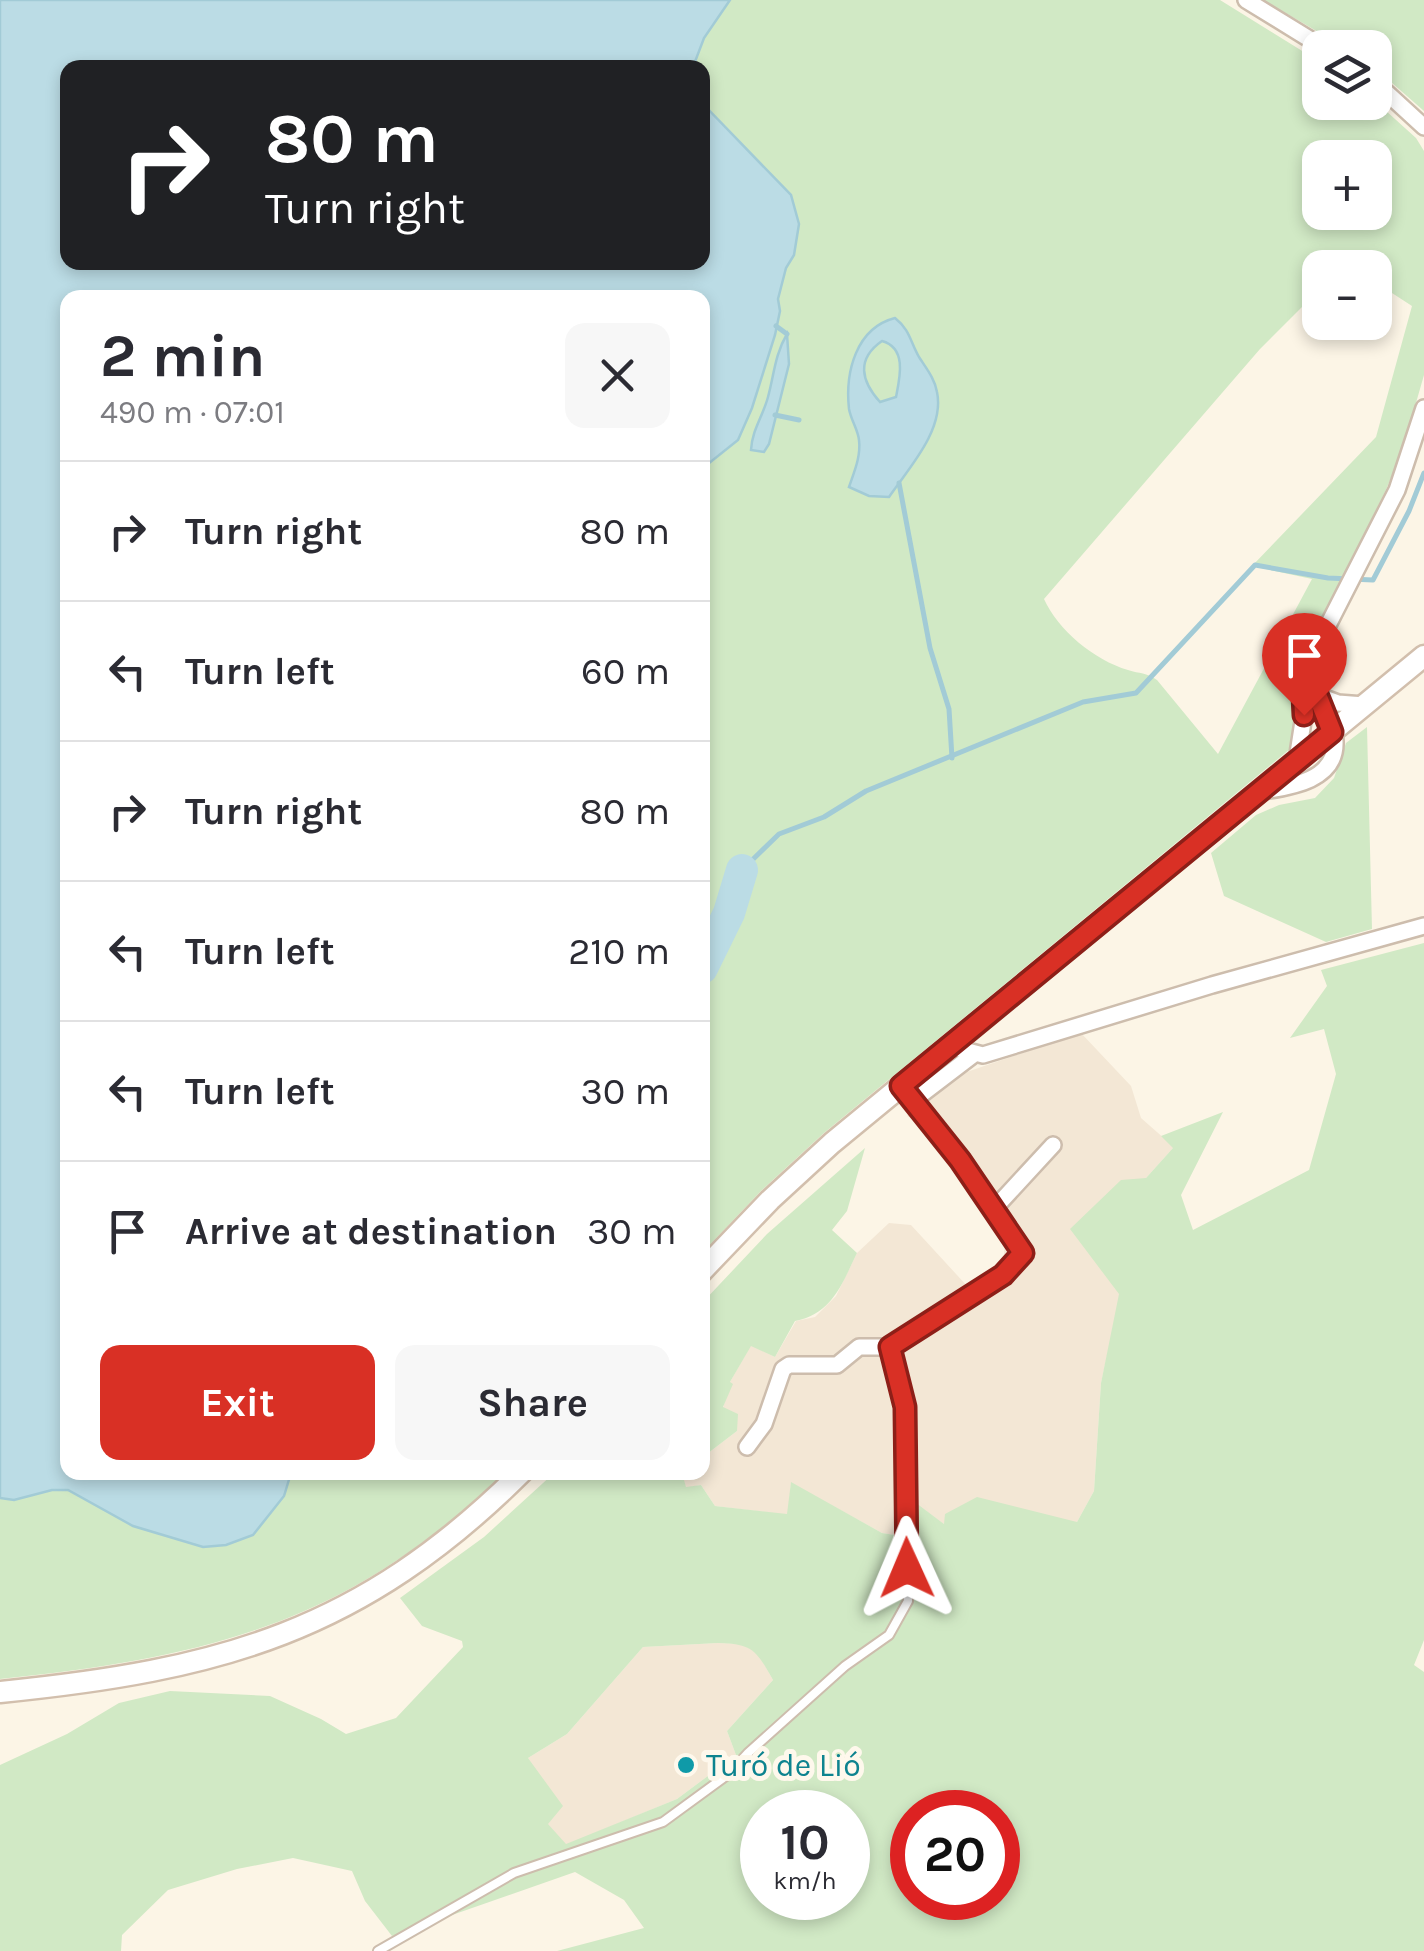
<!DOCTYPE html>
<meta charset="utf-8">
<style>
:root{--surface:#fff;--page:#f7f7f7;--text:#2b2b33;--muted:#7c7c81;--line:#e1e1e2;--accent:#d93025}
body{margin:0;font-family:Karla,sans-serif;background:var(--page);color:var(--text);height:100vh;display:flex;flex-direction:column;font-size:38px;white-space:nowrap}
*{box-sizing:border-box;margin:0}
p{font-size:32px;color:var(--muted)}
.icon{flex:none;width:55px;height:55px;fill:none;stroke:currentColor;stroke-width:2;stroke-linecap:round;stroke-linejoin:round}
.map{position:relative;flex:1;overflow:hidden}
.drawer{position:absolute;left:60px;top:290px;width:650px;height:1190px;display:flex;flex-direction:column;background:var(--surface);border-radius:20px;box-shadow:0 5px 15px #0003}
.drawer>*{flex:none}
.hud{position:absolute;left:60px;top:60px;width:650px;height:210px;border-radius:20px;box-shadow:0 5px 15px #0003;background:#202124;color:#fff;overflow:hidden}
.buttons{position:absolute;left:1302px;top:30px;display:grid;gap:20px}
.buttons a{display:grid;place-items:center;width:90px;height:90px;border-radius:20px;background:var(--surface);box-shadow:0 5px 15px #0003;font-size:50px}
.speed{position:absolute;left:740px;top:1790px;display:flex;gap:20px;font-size:50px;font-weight:700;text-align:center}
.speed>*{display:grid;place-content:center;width:130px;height:130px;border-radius:50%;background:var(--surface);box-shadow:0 5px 15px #0003;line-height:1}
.speed small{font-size:25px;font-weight:400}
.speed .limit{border:15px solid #d22;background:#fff;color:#111}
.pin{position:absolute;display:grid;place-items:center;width:85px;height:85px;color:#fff;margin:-102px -42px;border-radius:50% 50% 50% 0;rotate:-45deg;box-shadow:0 0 10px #0007}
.pin .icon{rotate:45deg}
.me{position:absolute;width:110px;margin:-55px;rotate:359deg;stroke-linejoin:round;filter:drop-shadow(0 0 8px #0008)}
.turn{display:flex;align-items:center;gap:35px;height:210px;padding:0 40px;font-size:45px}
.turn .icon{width:130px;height:130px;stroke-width:2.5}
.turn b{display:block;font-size:70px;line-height:85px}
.round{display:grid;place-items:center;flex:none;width:105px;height:105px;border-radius:20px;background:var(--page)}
.head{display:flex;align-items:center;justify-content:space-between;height:170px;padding:0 40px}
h1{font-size:60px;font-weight:700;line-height:75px}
.cta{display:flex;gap:20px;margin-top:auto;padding:20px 40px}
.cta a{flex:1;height:115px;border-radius:20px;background:var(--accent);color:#fff;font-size:40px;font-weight:700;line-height:115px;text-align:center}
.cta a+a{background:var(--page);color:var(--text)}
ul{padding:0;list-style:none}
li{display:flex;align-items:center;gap:30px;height:140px;padding:0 40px;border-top:2px solid var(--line)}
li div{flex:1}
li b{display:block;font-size:38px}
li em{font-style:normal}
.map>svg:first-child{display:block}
</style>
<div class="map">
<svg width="1424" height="1951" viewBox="0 0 1424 1951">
<rect width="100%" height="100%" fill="#fcf5e6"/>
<g fill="#f3e7d5">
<path d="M1081 1033 1131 1086 1141 1118 1174 1147 1146 1178 1101 1383 1094 1491 1077 1522 945 1525 916 1504V1538L882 1533 791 1483 788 1515 715 1506 701 1485 686 1488 681 1473 702 1472 703 1457 737 1431 723 1408 730 1382 751 1345 775 1357 796 1321 815 1317 836 1296 857 1253 889 1223 911 1225 968 1287 1003 1263 1005 1244 930 1129 907 1116 955 1076Z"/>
<path d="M718 1643 744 1644 759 1655 773 1680 727 1731 736 1755 677 1799 566 1845 547 1824 528 1758 567 1734 643 1647Z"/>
</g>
<g fill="#d1e9c5" fill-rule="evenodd">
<path d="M721 0H1220L1320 62V102L1375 101 1416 138 1424 151V375L1403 448 1386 490 1297 670C1292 697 1301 722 1290 749L824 1133 761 1191 703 1252 702 68H682ZM1320 158H1375V212H1320ZM1320 268H1375V282L1412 306 1376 437 1252 566 1312 579 1218 754 1157 680C1146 672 1140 674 1128 670 1094 660 1058 630 1044 599L1260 349 1320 289Z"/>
<path d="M1263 0H1424V111L1375 68V48L1344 47Z"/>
<path d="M1367 727 1372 929 1326 942 1224 896 1211 853 1256 815 1279 805 1315 798 1334 778 1346 743Z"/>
<path d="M1424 943V1640L1414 1665 1424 1672V1951H557L644 1928 624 1900 575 1872 392 1936 365 1901 352 1871 293 1858 237 1869 168 1890 122 1935 121 1951H0V1765L67 1734 119 1703 170 1691 270 1696 321 1719 346 1734 396 1718 463 1647 462 1641 422 1626 400 1598 484 1537 554 1473H682L686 1487 701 1485 715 1506 787 1514 791 1482 882 1533 915 1538 916 1503 944 1524 945 1514 977 1497 1077 1522 1094 1491 1101 1383 1119 1294 1070 1229 1121 1180 1146 1178 1173 1148 1161 1136 1223 1112 1181 1195 1193 1230 1309 1170 1336 1074 1324 1029 1290 1038 1327 986 1321 970ZM718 1643C753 1644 756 1650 773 1680L727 1731 736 1755 677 1799 566 1844 548 1824 563 1806 528 1758 567 1734 643 1647ZM762 1812H848V1898H762ZM912 1812H998V1898H912Z"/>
<path d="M865 1148 847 1211 832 1230 857 1253C842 1284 832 1314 795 1321L775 1357 751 1346 730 1382 733 1384 723 1407 738 1414 737 1431 703 1457V1302L767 1234Z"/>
<path d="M0 1437 78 1494 133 1526 188 1543 239 1473H504C351 1622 207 1658 0 1679Z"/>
</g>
<g fill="#bbdce5" stroke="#a2cbd6" stroke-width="2.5" fill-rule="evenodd">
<path d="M0 0H730L704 38 693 67 68 68V262H702L703 104 791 195 799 224 794 255 786 268 778 299 780 311 775 335 752 408 738 440 703 468 702 298H68V1472L291 1473 284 1496 253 1535 226 1545 203 1547 133 1526 68 1490H52L14 1500 0 1498Z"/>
<path d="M895 318C910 330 910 341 919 357 926 368 935 379 937 392 945 430 908 469 889 497L869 496 849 487C854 472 861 457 859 440 858 430 851 420 849 409 845 372 856 328 895 318ZM882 341C907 348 900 377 896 397L880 402C861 381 856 359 882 341Z"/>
<path d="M787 334 789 364 769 444 764 452 751 450C752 430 763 416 768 397 774 375 775 354 787 334Z"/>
</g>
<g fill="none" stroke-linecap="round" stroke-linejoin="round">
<g stroke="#a2cbd6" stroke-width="5">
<path d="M776 326 787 334"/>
<path d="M775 415 799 420"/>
<path d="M899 483 930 648 949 709 952 758"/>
<path d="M742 870 779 834 824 817 866 791 1083 702 1136 693 1255 565 1328 578 1373 580 1409 511 1424 473"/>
</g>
<path stroke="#bbdce5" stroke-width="32" d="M702 968 729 913 742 870"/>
<defs>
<path id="service" d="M378 1951 514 1873 663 1822 730 1773 748 1753 845 1666 889 1635 908 1601 906 1534"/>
<g id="minor">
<path d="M1246 0 1324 48"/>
<path d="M1375 82 1424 127"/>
<path d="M1319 696 1338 703 1364 705"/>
<path d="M1297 760 1304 715 1302 676 1397 490 1424 408"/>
<path d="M1263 791C1291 787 1337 780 1335 741 1334 722 1320 706 1315 688 1312 679 1314 666 1314 656"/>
<path d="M948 1046 983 1055 1212 985 1424 926"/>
<path d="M914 1100 973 1055"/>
<path d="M993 1210 1053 1145"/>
<path d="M890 1347 905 1407 906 1534"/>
<path d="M747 1447 764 1424 783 1369 789 1365H837L859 1347H890L1003 1275 1023 1253 973 1178 901 1086"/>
</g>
<g id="secondary">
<path d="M702 1271 770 1200 832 1143 1424 656"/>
<path d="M0 1692C220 1670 361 1632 522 1472"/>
</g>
</defs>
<use href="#service" stroke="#cdbdad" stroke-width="12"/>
<use href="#minor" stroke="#cdbdad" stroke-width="20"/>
<use href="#secondary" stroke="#d2bfad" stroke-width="25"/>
<use href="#service" stroke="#fff" stroke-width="8"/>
<use href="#minor" stroke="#fff" stroke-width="15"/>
<use href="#secondary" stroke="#fff" stroke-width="20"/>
</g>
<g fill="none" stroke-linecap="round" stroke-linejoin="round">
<defs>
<path id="route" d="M907 1568 905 1407 890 1347 1003 1275 1023 1253 960 1160 901 1086 1332 732 1314 687V652L1302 676 1304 715"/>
</defs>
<use href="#route" stroke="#8d1f18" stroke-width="25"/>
<use href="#route" stroke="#d93025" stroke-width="18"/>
</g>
<circle fill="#0f9aa8" stroke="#fef8ec" stroke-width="4" cx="686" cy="1765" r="10"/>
<g text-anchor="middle" stroke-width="10" stroke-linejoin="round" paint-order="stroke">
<g font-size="32" fill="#0d838f" stroke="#fef8ec" text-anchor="start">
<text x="706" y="1776">Turó de Lió</text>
</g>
</g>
</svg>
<div class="buttons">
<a><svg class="icon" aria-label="layers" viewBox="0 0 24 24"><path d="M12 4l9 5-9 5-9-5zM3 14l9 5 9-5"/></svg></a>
<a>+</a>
<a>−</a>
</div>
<div class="speed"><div>10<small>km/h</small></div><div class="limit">20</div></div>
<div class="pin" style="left:1304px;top:715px;background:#d93025"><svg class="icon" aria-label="arrive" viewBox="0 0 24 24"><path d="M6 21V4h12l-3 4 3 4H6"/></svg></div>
<svg class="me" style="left:907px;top:1568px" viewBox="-20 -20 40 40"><path d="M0-17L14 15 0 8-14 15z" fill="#d93025" stroke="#fff" stroke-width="4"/></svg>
<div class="hud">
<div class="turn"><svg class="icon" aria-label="right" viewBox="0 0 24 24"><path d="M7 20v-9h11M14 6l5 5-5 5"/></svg><div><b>80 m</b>Turn right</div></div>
</div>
<section class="drawer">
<div class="head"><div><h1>2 min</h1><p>490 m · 07:01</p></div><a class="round"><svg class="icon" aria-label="close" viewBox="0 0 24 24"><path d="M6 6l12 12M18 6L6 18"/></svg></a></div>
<ul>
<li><svg class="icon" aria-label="right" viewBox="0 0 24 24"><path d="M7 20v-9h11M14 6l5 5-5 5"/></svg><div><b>Turn right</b></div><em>80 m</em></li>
<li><svg class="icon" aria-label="left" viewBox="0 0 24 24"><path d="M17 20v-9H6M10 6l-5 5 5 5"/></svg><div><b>Turn left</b></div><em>60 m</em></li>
<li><svg class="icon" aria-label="right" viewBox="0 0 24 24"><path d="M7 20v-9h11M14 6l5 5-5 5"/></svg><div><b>Turn right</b></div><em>80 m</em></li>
<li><svg class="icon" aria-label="left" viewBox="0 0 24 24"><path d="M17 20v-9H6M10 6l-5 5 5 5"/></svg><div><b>Turn left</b></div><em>210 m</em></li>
<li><svg class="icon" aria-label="left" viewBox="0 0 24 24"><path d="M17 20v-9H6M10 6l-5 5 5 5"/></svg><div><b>Turn left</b></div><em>30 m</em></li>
<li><svg class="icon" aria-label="arrive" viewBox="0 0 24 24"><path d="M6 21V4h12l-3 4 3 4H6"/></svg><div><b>Arrive at destination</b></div><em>30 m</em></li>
</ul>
<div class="cta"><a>Exit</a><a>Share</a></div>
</section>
</div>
